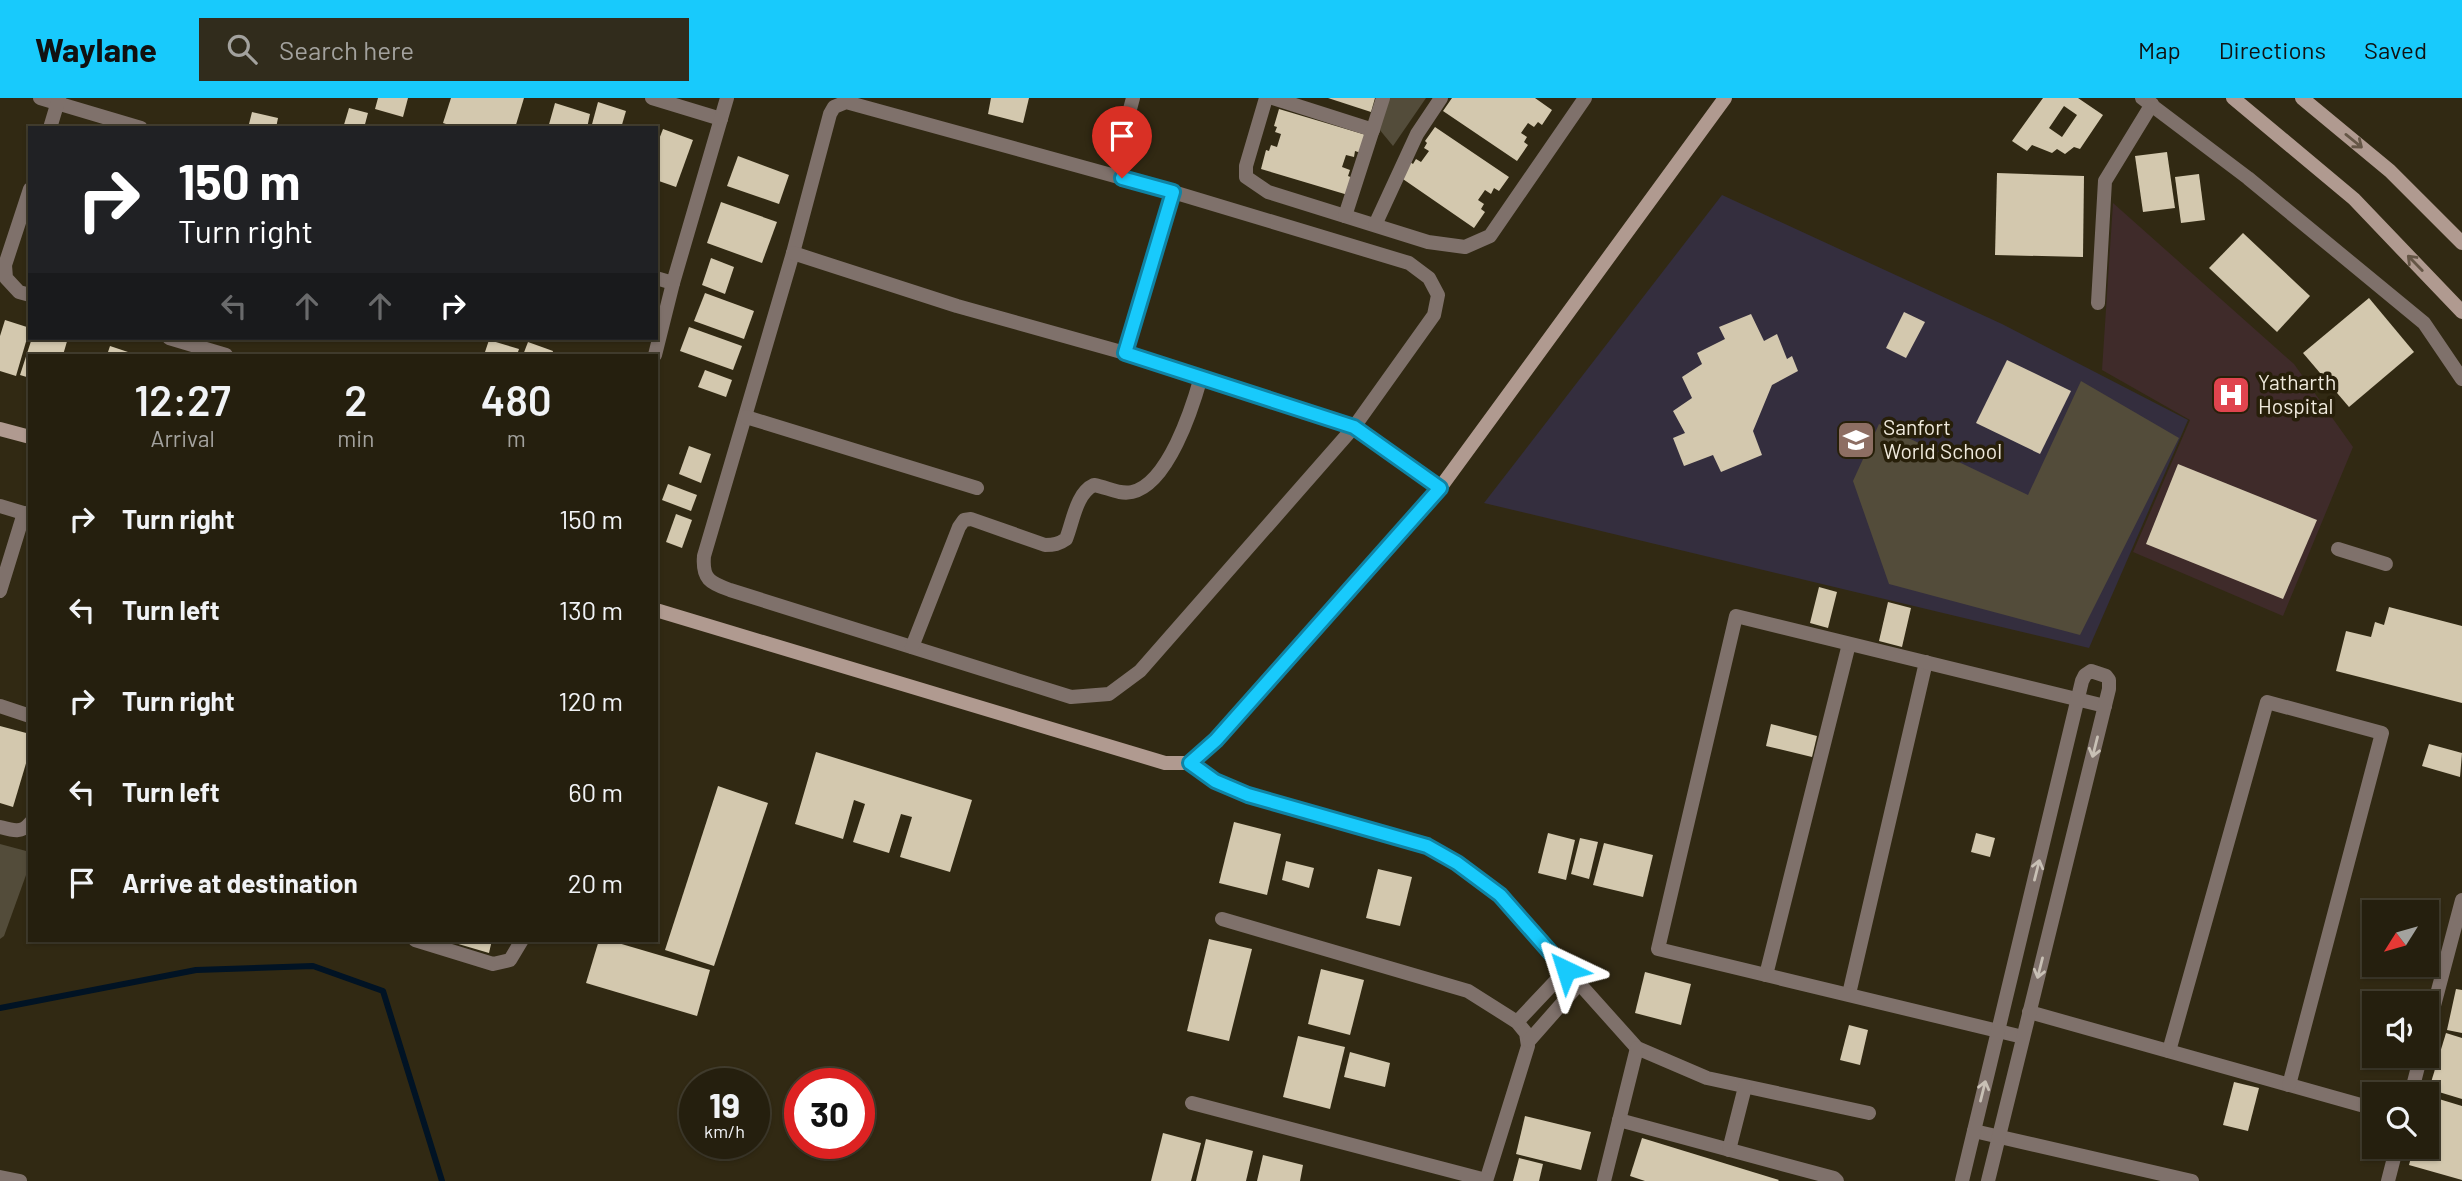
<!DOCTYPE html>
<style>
:root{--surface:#251f0e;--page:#312c1c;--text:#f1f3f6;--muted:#a3a29e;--line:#423d2e;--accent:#18cafc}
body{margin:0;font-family:Barlow,sans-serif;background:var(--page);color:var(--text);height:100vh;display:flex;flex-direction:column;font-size:26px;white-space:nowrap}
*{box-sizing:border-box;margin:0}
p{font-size:23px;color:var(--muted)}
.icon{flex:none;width:38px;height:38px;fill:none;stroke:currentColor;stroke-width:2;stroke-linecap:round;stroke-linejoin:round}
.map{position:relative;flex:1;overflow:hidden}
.side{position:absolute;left:28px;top:256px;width:630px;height:588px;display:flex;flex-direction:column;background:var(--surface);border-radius:0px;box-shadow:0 2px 5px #0004,0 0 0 2px var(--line)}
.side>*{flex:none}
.hud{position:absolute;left:28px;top:28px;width:630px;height:214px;border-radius:0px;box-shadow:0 2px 5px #0004,0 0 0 2px var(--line);background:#202124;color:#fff;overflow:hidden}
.needle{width:46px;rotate:233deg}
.fabs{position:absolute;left:2362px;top:802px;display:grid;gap:14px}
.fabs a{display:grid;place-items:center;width:77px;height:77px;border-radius:0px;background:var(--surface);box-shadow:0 2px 5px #0004,0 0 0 2px var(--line);font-size:35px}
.speed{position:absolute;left:679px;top:970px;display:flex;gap:14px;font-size:35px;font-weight:700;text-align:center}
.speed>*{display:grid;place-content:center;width:91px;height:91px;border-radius:50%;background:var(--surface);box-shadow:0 2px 5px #0004,0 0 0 2px var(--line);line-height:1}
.speed small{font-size:18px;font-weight:400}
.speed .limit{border:10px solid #d22;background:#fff;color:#111}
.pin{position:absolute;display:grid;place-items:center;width:60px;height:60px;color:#fff;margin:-72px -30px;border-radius:50% 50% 50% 0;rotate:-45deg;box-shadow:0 0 7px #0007}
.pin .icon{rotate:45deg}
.me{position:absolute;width:77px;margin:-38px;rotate:319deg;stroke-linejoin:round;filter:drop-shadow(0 0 5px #0008)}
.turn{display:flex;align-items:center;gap:24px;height:147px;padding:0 35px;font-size:32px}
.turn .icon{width:91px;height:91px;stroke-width:2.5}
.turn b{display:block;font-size:49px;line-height:60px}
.lanes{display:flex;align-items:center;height:66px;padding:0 35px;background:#0003;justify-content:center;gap:35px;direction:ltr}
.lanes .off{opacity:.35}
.eta{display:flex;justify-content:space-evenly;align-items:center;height:119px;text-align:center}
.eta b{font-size:42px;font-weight:600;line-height:49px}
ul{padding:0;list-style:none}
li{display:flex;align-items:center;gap:21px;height:91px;padding:0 35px}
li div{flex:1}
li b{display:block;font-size:26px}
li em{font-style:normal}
header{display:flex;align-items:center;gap:42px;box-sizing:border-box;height:98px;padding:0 35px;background:var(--accent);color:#111}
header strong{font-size:33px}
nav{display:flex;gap:38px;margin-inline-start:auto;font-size:24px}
.search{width:490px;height:63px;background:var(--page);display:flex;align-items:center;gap:18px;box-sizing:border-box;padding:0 24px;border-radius:0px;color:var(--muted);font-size:26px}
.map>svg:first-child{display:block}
</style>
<header>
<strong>Waylane</strong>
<div class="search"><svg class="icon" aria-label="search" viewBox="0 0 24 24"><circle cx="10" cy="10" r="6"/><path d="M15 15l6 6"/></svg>Search here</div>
<nav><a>Map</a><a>Directions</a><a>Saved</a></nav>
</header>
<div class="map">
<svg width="2462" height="1083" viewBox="0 0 2462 1083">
<rect width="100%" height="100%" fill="#312913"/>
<path fill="#342e3e" d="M1722 97 2002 226 2188 322 2089 550 1484 405Z"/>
<path fill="#3f2b2a" d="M2113 105 2294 266 2353 349 2283 518 2133 454 2190 322 2102 272Z"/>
<g fill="#534c3a">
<path d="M1389 0H1426L1393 48 1379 31Z"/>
<path d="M2081 283 2179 340 2080 537 1889 486 1853 383 1879 326 2028 397Z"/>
<path d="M0 746 30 754V766L4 838 0 841Z"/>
</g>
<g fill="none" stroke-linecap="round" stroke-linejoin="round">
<path stroke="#011324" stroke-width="6" d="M0 910 196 872 313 868 383 893 442 1083"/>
</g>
<g fill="#d3c8ae" fill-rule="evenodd">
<path d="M378 0H408L403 19 375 11Z"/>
<path d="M451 0H524L515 30H458L443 25Z"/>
<path d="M991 0H1029L1023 25 988 16Z"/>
<path d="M1328 0H1375L1371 14Z"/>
<path d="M1452 0H1535L1552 12 1542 27 1538 24 1534 29 1528 25 1521 35 1527 39 1524 44 1528 47 1517 63 1443 13Z"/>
<path d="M2043 0H2078L2103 17 2080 51 2074 49 2065 56 2057 51 2052 55 2032 47 2027 53 2012 43ZM2064 8 2077 17 2062 39 2049 30Z"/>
<path d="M598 4 626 13 621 30H591Z"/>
<path d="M555 5 590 16 587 30H548Z"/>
<path d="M349 10 368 15 364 30H343Z"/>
<path d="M1279 11 1366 37 1361 55 1355 53 1354 59 1346 57 1342 69 1350 72 1348 78 1353 80 1348 97 1261 71 1266 52 1269 53 1271 47 1277 49 1281 36 1275 34 1277 29 1274 28Z"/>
<path d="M252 14 278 20 276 30H248Z"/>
<path d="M1435 29 1509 79 1499 93 1494 90 1491 96 1485 92 1478 102 1484 106 1481 111 1485 114 1474 130 1400 79 1410 64 1413 66 1416 61 1421 64 1429 53 1424 50 1427 45 1425 43Z"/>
<path d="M663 31 693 42 676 89 656 82V49Z"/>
<path d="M2167 54 2175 110 2143 114 2135 58Z"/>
<path d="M738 58 789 77 779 106 727 88Z"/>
<path d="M1997 75 2084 78 2083 159 1995 157Z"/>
<path d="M2199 76 2205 122 2181 125 2175 79Z"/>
<path d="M721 104 777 124 762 165 707 145Z"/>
<path d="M2243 135 2310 198 2277 234 2209 170Z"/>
<path d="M711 160 734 169 725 196 702 187Z"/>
<path d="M705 195 754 213 744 241 694 223Z"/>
<path d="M2369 200 2414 254 2349 309 2303 255Z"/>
<path d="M1904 214 1925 224 1906 260 1886 250Z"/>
<path d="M1751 216 1764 243 1777 236 1787 261 1792 258 1798 273 1772 287 1753 333 1762 357 1721 374 1713 357 1684 368 1673 340 1685 335 1673 313 1692 300 1682 279 1702 266 1697 255 1725 241 1719 229Z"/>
<path d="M5 222 30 230 16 278 0 273V238Z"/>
<path d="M689 229 742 248 733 272 680 253Z"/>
<path d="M32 240H68L63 257H30V280L20 277Z"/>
<path d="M489 242 519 251 517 257H484Z"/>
<path d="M528 244 553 253 552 257H523Z"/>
<path d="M110 248 137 257H107Z"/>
<path d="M2007 262 2071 293 2040 356 1976 325Z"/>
<path d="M705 272 732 282 726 299 698 289Z"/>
<path d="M689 348 711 356 701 385 679 376Z"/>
<path d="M2178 366 2317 422 2283 501 2146 446Z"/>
<path d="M668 386 697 397 691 413 662 402Z"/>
<path d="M676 416 692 422 682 450 666 444Z"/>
<path d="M1819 489 1837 494 1828 530 1810 525Z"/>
<path d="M1888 504 1911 510 1902 549 1879 543Z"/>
<path d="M2389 509 2462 528V605L2336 573 2346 533 2371 539 2375 524 2384 527Z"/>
<path d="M1771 626 1817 638 1812 659 1766 648Z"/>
<path d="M0 628 30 636V652L13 709 0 705Z"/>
<path d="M2429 646 2462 655 2460 679 2422 668Z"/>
<path d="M816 654 972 702 950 774 900 759 912 719 901 716 889 755 853 744 865 706 854 702 843 741 795 726Z"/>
<path d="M718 688 768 705 714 868 665 852Z"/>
<path d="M1234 724 1281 736 1267 797 1219 785Z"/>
<path d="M1548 735 1575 742 1566 782 1538 775Z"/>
<path d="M1976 735 1995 740 1990 759 1971 754Z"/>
<path d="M1580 740 1598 744 1589 781 1571 776Z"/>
<path d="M1604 745 1653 757 1643 799 1593 787Z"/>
<path d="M1286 763 1314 770 1309 790 1282 782Z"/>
<path d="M1378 771 1412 779 1400 828 1366 820Z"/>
<path d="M1209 841 1252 851 1229 943 1187 933Z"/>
<path d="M456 842H492L489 855 455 845Z"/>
<path d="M599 842H608L710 872 697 918 586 885Z"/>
<path d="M1321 871 1364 882 1350 937 1308 926Z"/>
<path d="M1645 874 1691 886 1681 927 1635 915Z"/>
<path d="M2456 891 2462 892V935L2447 932Z"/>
<path d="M1849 927 1868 932 1860 967 1840 962Z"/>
<path d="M2446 935 2462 940V1001L2429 991Z"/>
<path d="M1298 938 1345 949 1330 1011 1283 999Z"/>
<path d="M1350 954 1390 965 1385 989 1344 979Z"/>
<path d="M2234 984 2259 990 2248 1033 2223 1027Z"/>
<path d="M2429 998 2462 1008V1082L2409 1067 2414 1048H2427Z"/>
<path d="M1525 1018 1591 1034 1581 1072 1516 1056Z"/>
<path d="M1163 1035 1201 1045 1191 1083H1151Z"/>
<path d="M1642 1040 1779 1082 1778 1083H1645L1630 1078Z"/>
<path d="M1206 1041 1253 1053 1246 1083H1196Z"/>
<path d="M1263 1057 1303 1067 1300 1083H1257Z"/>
<path d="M1519 1060 1543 1066 1539 1083H1513Z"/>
</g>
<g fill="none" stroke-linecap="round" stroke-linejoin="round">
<g stroke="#7f716b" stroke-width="14">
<path d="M40 0 141 30"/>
<path d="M652 0 721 21"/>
<path d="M1266 0 1246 68V79L1268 94 1428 144 1465 149 1490 138 1585 0"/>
<path d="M1273 0 1373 32"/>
<path d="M2142 0 2248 80 2424 225 2462 281"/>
<path d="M846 4 1173 94 1409 165 1429 180 1438 197 1434 217 1354 329 1140 573 1109 596 1071 599 730 492C710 485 702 481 704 458L793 155 830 16 834 9Z"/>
<path d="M1126 26 1133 0"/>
<path d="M50 30 59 0"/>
<path d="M30 91 5 167 6 180 19 194 30 197"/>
<path d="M1345 118 1383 0"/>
<path d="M1375 127 1417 36 1441 0"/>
<path d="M793 155 957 208 1125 255 1354 329 1440 390"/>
<path d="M656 180 673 185"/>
<path d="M2098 205 2105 83 2152 6"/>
<path d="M169 240 226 257"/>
<path d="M1125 255 1173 94"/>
<path d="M655 257 673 185 727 0"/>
<path d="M746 319 977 390"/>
<path d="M0 408 30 417"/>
<path d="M2338 451 2386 466"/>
<path d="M0 493 24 415"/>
<path d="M912 549 959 429 964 422 971 421 1045 447C1054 447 1059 446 1066 441 1073 424 1076 395 1094 387 1107 389 1119 397 1132 394 1168 386 1192 311 1201 279"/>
<path d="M0 608 30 618"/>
<path d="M1190 665 1215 683 1248 697 1427 748 1457 765 1500 797 1637 950 1707 980 1869 1015"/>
<path d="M0 729C11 732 22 736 30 725"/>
<path d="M1222 821 1468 893 1517 924 1526 935 1528 948 1486 1083"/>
<path d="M415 842 493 866 510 862 522 842"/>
<path d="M1766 877 1849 546"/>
<path d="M1849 896 1926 564"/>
<path d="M2029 914 2375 1011"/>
<path d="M1517 924 1566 872"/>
<path d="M2427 934 2462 802"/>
<path d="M2023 939 1658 851 1736 518 2105 608"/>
<path d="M1529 943 1579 886"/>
<path d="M2169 953 2267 604 2382 635 2289 987"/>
<path d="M2411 996 2421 957"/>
<path d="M1192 1005 1486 1082"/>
<path d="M1619 1022 1834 1080 1837 1083"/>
<path d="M1974 1033 2192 1083"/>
<path d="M1729 1052 1745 989"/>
<path d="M0 1079 20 1083"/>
<path d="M1604 1083 1637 950"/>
<path d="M1962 1083 2082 583 2085 577 2091 573 2106 578 2109 582V591L1988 1083"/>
<path d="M2388 1083 2397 1048"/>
</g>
<g stroke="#b09a90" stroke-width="14">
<path d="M2233 0 2354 101 2462 214"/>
<path d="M2302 0 2390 73 2462 145"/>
<path d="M0 331 30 339"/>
<path d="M656 512 1165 665H1190L1216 642 1440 390 1725 0"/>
</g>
</g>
<defs><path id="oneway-shaft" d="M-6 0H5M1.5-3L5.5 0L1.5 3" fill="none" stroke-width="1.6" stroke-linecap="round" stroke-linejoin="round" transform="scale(1.75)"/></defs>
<g stroke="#655646">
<use href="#oneway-shaft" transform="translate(2354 43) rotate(39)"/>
<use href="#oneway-shaft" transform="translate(2415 165) rotate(-134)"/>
</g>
<g stroke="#c8c0b5">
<use href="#oneway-shaft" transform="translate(2095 649) rotate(104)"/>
<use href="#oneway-shaft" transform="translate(2037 772) rotate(-76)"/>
<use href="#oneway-shaft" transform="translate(2040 870) rotate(104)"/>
<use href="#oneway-shaft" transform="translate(1983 993) rotate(-76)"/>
</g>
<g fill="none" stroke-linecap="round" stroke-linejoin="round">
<defs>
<path id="route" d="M1122 80 1173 94 1125 255 1354 329 1440 390 1216 642 1190 665 1215 683 1248 697 1427 748 1457 765 1500 797 1566 872"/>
</defs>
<use href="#route" stroke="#1083a4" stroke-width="18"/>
<use href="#route" stroke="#18cafc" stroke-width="12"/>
</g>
<defs>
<symbol id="hospital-square" viewBox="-11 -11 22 22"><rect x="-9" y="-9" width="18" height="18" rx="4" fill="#e0444e" stroke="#271f09"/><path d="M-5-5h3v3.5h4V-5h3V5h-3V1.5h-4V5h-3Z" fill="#fff"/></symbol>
<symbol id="school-square" viewBox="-11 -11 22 22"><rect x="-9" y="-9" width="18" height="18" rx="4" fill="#8d6e63" stroke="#271f09"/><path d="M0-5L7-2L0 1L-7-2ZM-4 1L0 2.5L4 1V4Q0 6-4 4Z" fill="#fff"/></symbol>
</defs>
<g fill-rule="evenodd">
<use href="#hospital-square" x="2209" y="275" width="44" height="44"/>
<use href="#school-square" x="1834" y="320" width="44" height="44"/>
</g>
<g text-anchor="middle" stroke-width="7" stroke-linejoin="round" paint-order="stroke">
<g font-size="21" fill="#f0eadd" stroke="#271f09" text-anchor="start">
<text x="2258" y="292">Yatharth<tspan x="2258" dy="24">Hospital</tspan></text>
<text x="1883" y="337">Sanfort<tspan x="1883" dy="24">World School</tspan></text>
</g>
</g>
</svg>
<div class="fabs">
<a><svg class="needle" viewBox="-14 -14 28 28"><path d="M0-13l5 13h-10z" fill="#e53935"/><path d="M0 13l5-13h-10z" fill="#a3a29e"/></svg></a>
<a><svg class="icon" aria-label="sound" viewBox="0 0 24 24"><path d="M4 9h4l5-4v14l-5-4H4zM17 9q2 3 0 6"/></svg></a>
<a><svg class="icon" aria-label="search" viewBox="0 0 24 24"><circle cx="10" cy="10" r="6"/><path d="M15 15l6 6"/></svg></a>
</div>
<div class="speed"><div>19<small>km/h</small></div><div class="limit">30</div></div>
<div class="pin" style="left:1122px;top:80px;background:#d93025"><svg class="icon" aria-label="arrive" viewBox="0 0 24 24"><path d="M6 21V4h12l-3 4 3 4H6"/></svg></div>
<svg class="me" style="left:1566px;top:872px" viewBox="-20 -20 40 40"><path d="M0-17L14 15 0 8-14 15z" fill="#18cafc" stroke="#fff" stroke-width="4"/></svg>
<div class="hud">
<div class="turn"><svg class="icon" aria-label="right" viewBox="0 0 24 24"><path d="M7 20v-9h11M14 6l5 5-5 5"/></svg><div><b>150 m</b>Turn right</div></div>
<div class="lanes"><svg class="icon off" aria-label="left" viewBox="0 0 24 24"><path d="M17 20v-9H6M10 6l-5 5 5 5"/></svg><svg class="icon off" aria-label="ahead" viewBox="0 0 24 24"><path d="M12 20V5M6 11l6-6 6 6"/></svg><svg class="icon off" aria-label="ahead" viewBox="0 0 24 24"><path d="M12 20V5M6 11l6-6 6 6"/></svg><svg class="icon" aria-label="right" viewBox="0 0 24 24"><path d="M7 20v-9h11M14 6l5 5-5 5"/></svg></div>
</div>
<section class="side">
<div class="eta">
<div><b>12:27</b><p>Arrival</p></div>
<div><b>2</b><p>min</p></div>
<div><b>480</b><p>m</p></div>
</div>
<ul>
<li><svg class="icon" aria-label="right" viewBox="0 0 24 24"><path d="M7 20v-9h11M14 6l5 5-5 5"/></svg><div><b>Turn right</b></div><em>150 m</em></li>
<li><svg class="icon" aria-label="left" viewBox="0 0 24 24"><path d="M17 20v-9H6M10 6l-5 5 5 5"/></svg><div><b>Turn left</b></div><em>130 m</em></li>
<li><svg class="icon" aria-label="right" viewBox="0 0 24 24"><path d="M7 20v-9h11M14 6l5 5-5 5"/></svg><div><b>Turn right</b></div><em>120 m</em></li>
<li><svg class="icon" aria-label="left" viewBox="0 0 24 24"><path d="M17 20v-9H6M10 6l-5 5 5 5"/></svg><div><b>Turn left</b></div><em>60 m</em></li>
<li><svg class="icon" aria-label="arrive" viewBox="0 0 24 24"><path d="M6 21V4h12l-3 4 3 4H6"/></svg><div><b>Arrive at destination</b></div><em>20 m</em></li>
</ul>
</section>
</div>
